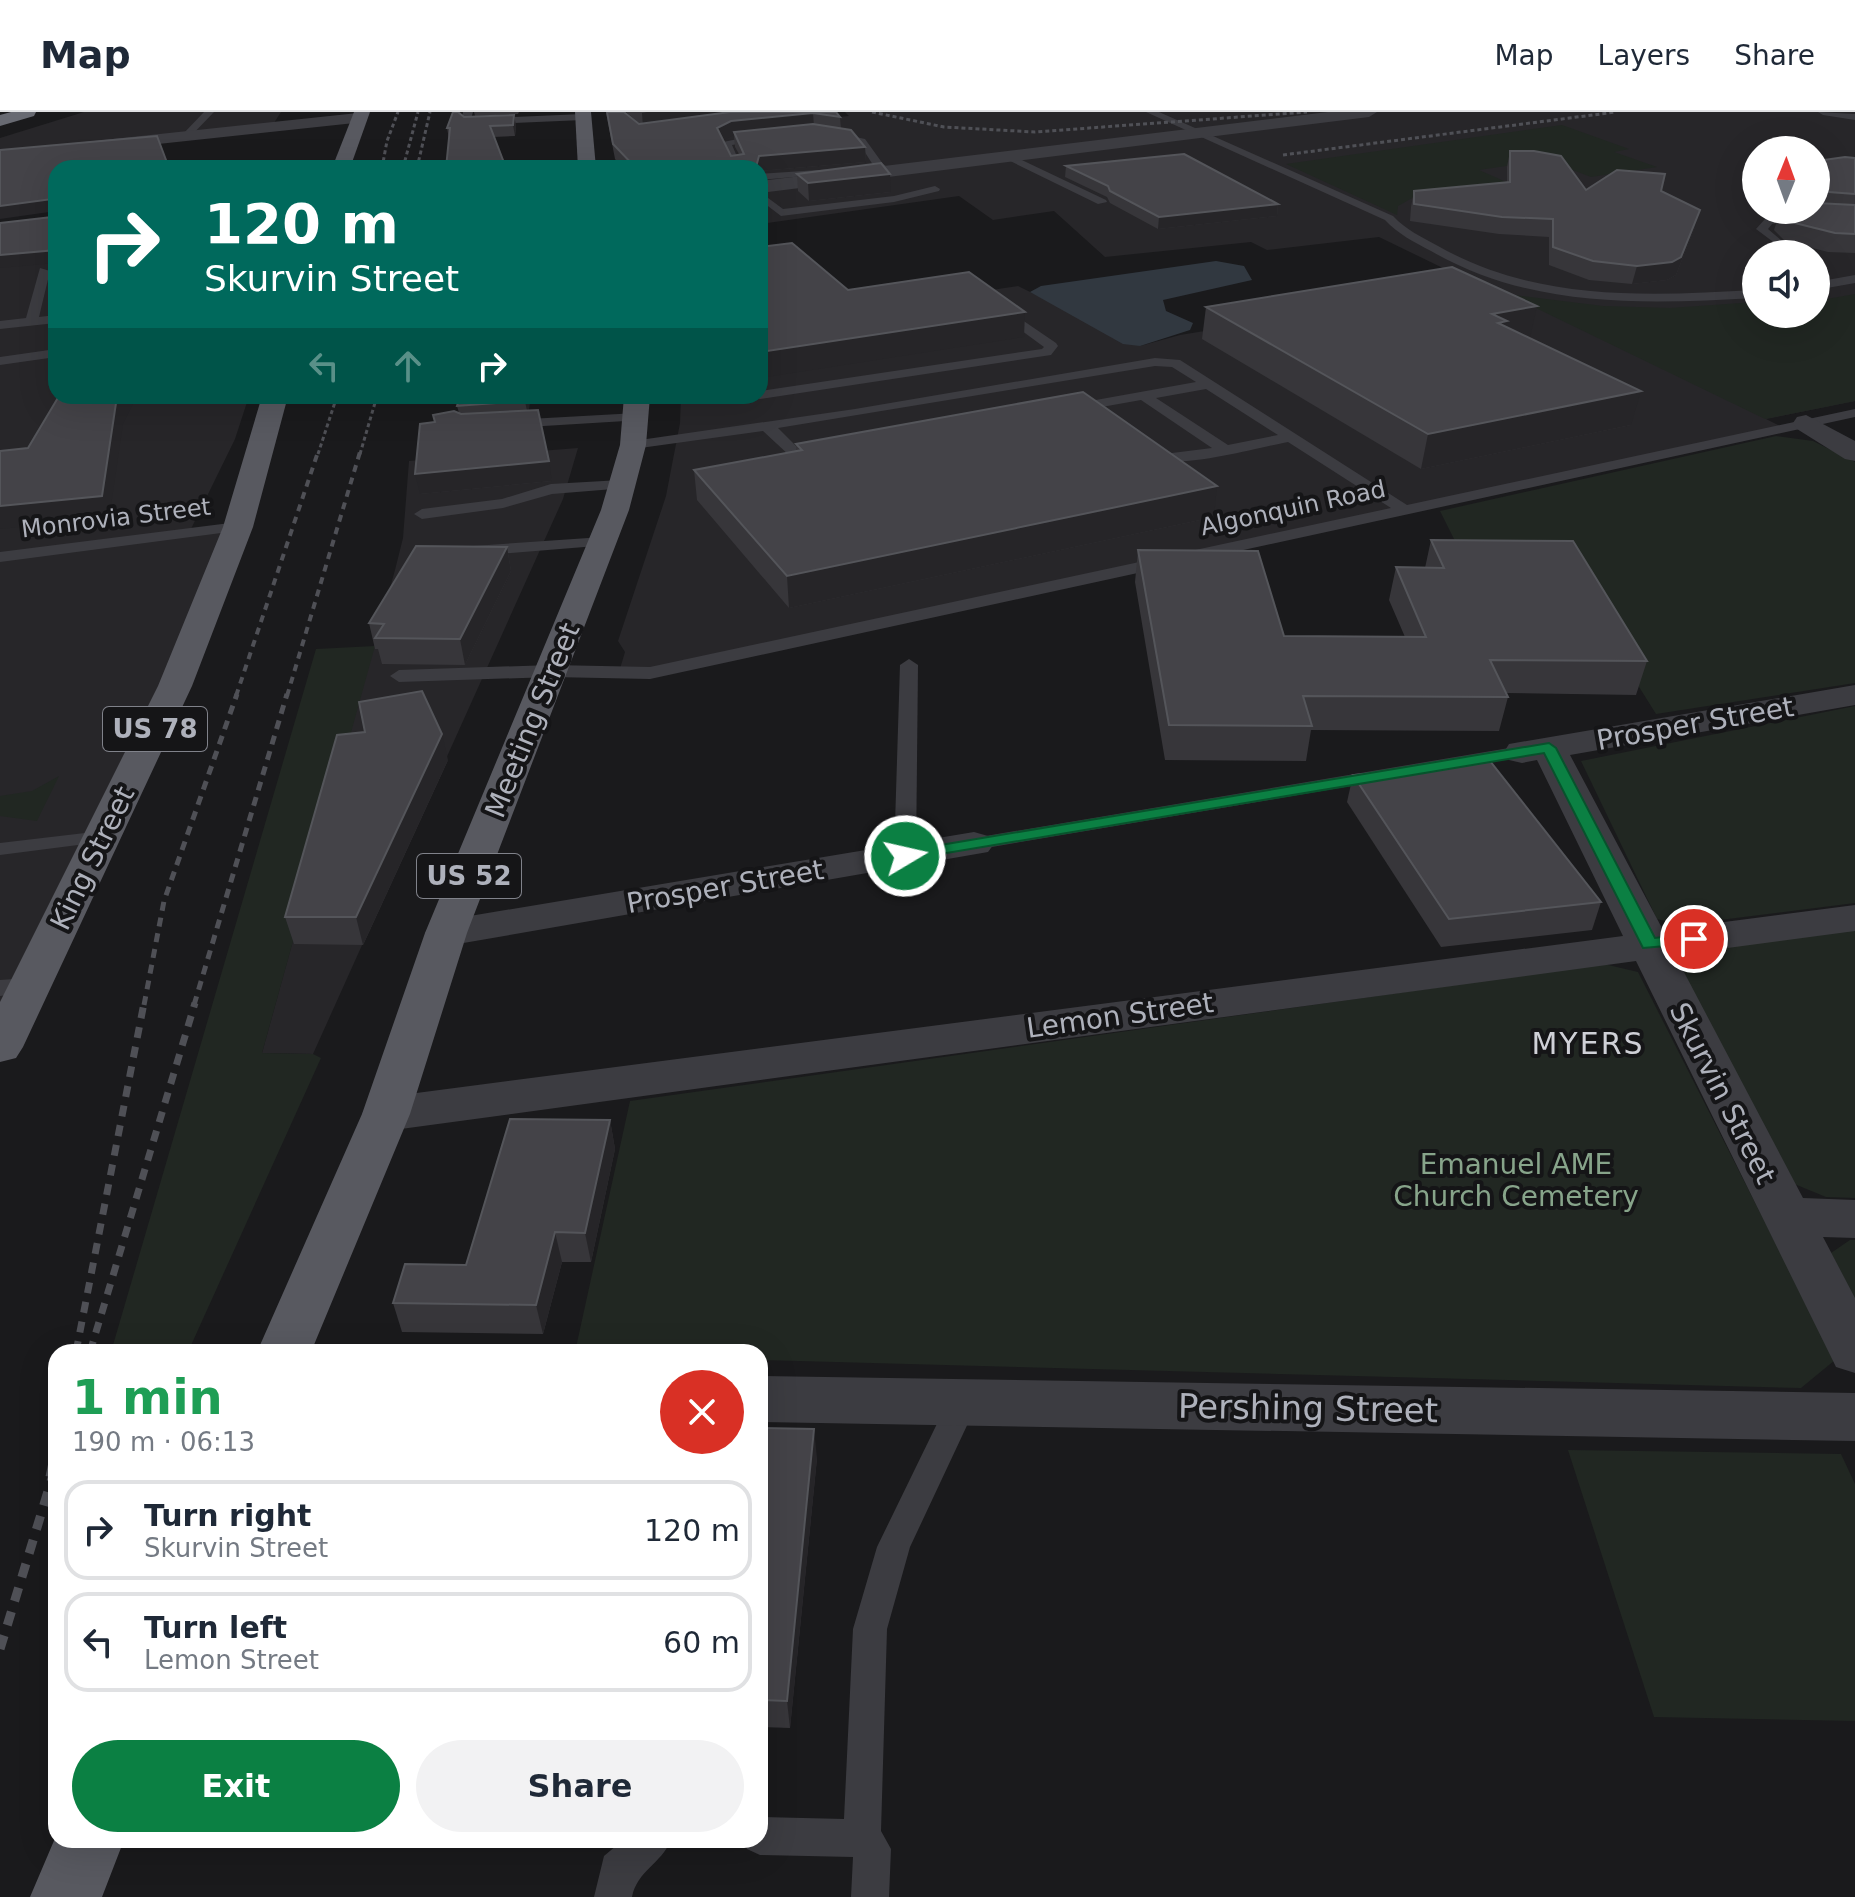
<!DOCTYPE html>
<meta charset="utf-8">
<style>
:root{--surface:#fff;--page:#f2f2f3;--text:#1f2937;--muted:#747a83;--line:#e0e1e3;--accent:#0b8043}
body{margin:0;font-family:"DejaVu Sans",sans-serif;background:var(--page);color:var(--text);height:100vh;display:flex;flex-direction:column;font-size:30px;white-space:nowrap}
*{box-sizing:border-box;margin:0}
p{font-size:26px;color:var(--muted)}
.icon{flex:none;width:44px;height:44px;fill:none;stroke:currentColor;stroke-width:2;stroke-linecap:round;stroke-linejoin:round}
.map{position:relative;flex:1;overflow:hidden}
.details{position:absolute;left:48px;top:1232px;width:720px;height:504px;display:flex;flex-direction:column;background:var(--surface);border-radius:24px;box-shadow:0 8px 32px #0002}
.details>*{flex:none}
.banner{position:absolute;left:48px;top:48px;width:720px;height:244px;border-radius:24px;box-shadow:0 8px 32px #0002;background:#00695c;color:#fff;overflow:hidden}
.needle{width:52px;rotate:1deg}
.controls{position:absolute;left:1742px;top:24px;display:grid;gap:16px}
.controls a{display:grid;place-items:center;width:88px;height:88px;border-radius:50%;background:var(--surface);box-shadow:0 8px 32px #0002;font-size:40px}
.pin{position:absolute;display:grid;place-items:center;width:68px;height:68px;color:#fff;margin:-34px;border:4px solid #fff;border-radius:50%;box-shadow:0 2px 8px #0007}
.me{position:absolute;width:88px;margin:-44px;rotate:81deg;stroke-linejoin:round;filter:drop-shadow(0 0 6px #0008)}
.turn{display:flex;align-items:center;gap:28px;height:168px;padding:0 24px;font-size:36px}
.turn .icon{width:104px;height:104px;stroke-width:2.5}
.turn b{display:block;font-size:56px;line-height:68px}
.lanes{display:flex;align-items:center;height:76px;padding:0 24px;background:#0003;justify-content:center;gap:40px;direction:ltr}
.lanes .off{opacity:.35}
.round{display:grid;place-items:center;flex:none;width:84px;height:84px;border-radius:42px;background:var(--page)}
.overview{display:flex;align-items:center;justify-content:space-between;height:136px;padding:0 24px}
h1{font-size:48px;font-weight:700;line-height:60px;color:#1e9e55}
.cta{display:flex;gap:16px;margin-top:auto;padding:16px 24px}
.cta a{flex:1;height:92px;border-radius:48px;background:var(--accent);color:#fff;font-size:32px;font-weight:700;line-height:92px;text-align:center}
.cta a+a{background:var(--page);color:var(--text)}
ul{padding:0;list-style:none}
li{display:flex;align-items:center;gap:24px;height:100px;margin:0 16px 12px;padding:0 8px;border:4px solid var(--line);border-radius:24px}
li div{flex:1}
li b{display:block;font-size:30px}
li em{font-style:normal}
header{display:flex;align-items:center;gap:48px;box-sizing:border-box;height:112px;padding:0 40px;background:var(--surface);border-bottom:2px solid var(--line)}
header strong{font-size:38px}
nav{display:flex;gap:44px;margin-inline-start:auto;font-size:28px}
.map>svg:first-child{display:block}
</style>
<header>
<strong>Map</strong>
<nav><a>Map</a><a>Layers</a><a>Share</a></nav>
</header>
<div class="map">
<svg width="1855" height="1785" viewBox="0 0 1855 1785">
<rect width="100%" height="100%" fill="#1a1a1c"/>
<g fill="#272629" fill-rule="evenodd">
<path d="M84 0H281L272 14 0 45V26Z"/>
<path d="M845 0H1855V289L1766 307 1784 316 650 561 619 560 625 540 618 529 666 384 680 311 681 284H760V213L1018 174 1140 234 1180 223 1480 174 1379 125 1267 138 1251 130 1105 145 1054 99 993 108 959 84 760 112V56H657L707 18 849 4ZM1756 38H1816V98H1756ZM1756 142H1816V202H1756Z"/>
<path d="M56 128V284H249L235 327 189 421 238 415 0 925V135Z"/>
<path d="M578 336 563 387 313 942 262 941 395 458 403 426 409 349Z"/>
</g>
<g fill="#212722">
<path d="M1562 13 1629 37 1614 40 1657 55 1591 65 1547 48 1479 58 1520 76 1414 85 1398 94 1397 103 1286 52Z"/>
<path d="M1507 182 1603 194 1670 196 1756 190V202H1816V189L1855 182V289L1765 307Z"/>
<path d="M1776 324 1813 329 1855 350V571L1656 602 1564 455H1468L1440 399Z"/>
<path d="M375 534 262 941 313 942 321 946 188 1240H111L316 537Z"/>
<path d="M1855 594V791L1680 813 1657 807 1581 649Z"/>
<path d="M59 664 37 709 0 704V684L32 679Z"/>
<path d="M1855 818V1086L1826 1085 1792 1071 1681 856 1699 839Z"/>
<path d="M1604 852 1638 860 1835 1248 1801 1276 760 1248V1240H575L630 989Z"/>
<path d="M1850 1128H1855V1187L1831 1141Z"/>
<path d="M1568 1338 1841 1342 1855 1372V1609L1654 1605Z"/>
</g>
<path fill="#313840" d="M1216 149 1244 154 1252 168 1163 188 1166 199 1193 211 1190 218 1140 234 1123 232 1030 180 1041 174Z"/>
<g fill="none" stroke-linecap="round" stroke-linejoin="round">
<g fill="#3c3c41" fill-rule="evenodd">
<path d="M204 0H214L189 26H183V22Z"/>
<path d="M463 0H473L471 7 583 2 588 5 583 8 466 13 461 10Z"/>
<path d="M1146 0H1159L1393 104C1406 118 1422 125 1438 134 1537 190 1646 184 1756 178V186C1644 192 1531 197 1431 139 1414 130 1398 122 1385 108Z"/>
<path d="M1818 0 1855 2V8L1823 3Z"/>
<path d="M828 19 865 27 883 52 893 59 888 62 875 56 859 31 825 24Z"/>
<path d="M768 21 771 26 732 33 742 56H732L723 30Z"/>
<path d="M1009 42 1106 88 1107 90 1098 92 1006 47Z"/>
<path d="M833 57 834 59 829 62 760 68V62Z"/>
<path d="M1756 60V78L1744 74 1748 62Z"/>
<path d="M935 74 940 77 939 79 894 90 781 104 760 88V80L783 97 894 84Z"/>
<path d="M1792 98H1807L1816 103 1772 112 1768 117 1782 129 1776 132 1756 117 1765 107 1797 102Z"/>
<path d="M40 156 50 159 39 205 56 203V211L0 217V209L26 206Z"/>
<path d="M1855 163V171L1816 178V170Z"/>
<path d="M999 192 1056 231 1058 234 1051 243 760 287 754 284H760V279L1042 237 1044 235 995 199 993 196Z"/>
<path d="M56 237V245L0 253V245Z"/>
<path d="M1155 246 1180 248 1407 393 1855 297V305L650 567 552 565 399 570 390 564 399 558 552 553 650 555 1391 396 1288 330C1255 336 1164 363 1138 342L1145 338 1172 341 1212 336 1141 288 1068 301 1061 297 1068 293 1196 270 1172 255 1155 254 778 316 799 337 828 338 830 341 823 345 790 344 763 319 633 337 626 333 633 329 855 297ZM1206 277 1278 323 1228 333 1156 286Z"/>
<path d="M637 301 642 302V308L511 316 504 312 511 308Z"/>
<path d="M621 368 626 370V376L552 382 503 396 422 407 414 402 422 397 502 387 551 372Z"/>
<path d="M238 410 246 415 244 418 0 450V440Z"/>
<path d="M603 425 611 430 609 433 473 444 465 439 473 434Z"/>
<path d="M909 547 918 553 916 744 905 750 894 744 900 553Z"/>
<path d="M1521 634 1531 640 1528 644 974 738 963 732 974 726Z"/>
<path d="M102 719 109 721 113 725 109 729 0 743V731Z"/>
<path d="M30 866 38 869 42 874 38 879 0 884V868Z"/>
<path d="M963 1277 974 1281 978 1290 910 1435 887 1517 881 1719 891 1737 889 1785H851L853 1745 760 1743 747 1737 743 1728H760V1705L844 1707 853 1517 877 1435 952 1281Z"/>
<path d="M623 1728H671C661 1752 637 1759 632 1785H594L604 1744Z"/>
</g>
<g fill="#3c3c41" fill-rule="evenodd">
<path d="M1328 0H1377L1369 5 760 81V69Z"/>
<path d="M358 1 366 6 364 10 0 49V39Z"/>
<path d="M1806 303 1855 329V349L1845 347 1797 317 1793 311 1797 305Z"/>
<path d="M1855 573V593L1570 643 1663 818 1855 793V819L1675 843 1803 1086 1855 1088V1126L1823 1125 1855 1186V1261L1836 1255 1636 849 386 1019 369 1014 362 1002 369 990 386 985 1623 824 1537 648 1522 651 1509 648 1504 640 1509 632Z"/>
<path d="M974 720 988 724 994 732 988 740 446 834 431 830 425 821 431 812 446 808Z"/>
<path d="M760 1264 1855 1281V1329L760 1310Z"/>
</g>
<g fill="#585960" fill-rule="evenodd">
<path d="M354 0H370L350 56H332Z"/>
<path d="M575 0H591L596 56H578Z"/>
<path d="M262 284H288L253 415 192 574 23 935 16 946 0 950V890L158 574 223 415Z"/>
<path d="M624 284H650L646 333 629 398 467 821 410 1002 311 1240H257L362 1002 425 821 601 398 620 333Z"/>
<path d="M56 1724V1728H124L102 1785H30Z"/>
</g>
<path fill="#686a72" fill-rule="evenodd" d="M11 0H36L34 4 0 14V3Z"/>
<g stroke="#4f5056" stroke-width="3" stroke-dasharray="4 3" stroke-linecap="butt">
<path d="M872 0 944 15 1035 20 1307 0"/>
<path d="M1283 43 1616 0"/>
<path d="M382 56 387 29 398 0"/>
<path d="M403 56 418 0"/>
<path d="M417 56 430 0"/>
<path d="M318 342 337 284"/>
<path d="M360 342 377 284"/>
</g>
<g stroke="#4f5056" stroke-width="4" stroke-dasharray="7 6" stroke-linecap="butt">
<path d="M236 584 318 340"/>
<path d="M287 584 360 340"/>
</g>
<g stroke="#4f5056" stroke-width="5" stroke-dasharray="9 7" stroke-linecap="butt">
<path d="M144 893 164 789 237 582"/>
<path d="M194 893 287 582"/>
</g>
<g stroke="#4f5056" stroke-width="7" stroke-dasharray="11 9" stroke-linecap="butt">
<path d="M76 1240 144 891"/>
<path d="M90 1240 195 891"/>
</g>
<g stroke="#4f5056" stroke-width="9" stroke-dasharray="14 11" stroke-linecap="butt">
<path d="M50 1365 56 1336"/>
<path d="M0 1537 56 1353"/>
</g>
</g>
<g fill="#37363a" fill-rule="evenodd">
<path d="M474 0H519L518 2 475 4Z"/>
<path d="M606 0H624L639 12H640L626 0H836L840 5 841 17 865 35 866 50 760 59V56H623L615 47ZM732 23H734L735 35 739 42 731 44 723 28Z"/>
<path d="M461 2 464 5 514 3 516 14 515 24 449 27 447 16Z"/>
<path d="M1510 39 1586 78 1661 79 1695 115 1676 163 1667 168 1632 172 1589 168 1549 153V125L1499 122 1410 109 1411 95 1414 79 1507 70V55Z"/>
<path d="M1855 46V141L1828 140 1785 129 1774 118 1780 100 1816 98V49Z"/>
<path d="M1066 54 1278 92 1277 104 1158 117 1110 91 1107 85 1065 65Z"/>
<path d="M797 62 891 80 809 89 798 79Z"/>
<path d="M1206 195 1530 226 1631 313 1421 357 1202 227Z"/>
<path d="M531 284 528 298 552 369 420 382 435 310 459 301 457 294Z"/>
<path d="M796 332 1214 405 789 496 697 388 694 358 796 339Z"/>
<path d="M1431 428 1647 549 1636 583 1506 581 1508 585 1499 619 1311 618 1306 649 1165 648 1135 470 1138 438 1284 524 1405 525 1389 488 1396 455 1425 456Z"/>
<path d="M507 435 511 459 465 553 382 552 378 537H375L369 511Z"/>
<path d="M448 648 363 833 294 832 285 805Z"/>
<path d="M1353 663 1601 790 1592 818 1441 835 1347 690Z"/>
<path d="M610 1008 615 1037 591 1150H562L543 1222 402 1220 393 1191 466 1153Z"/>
<path d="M760 1316 817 1346 790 1616 760 1615Z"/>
</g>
<g fill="#262528">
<path d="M647 0H724L725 6 643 15 642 1Z"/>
<path d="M813 1 814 15 734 20V23L718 31 717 16 731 9Z"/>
<path d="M514 3 516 14 515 24 513 13Z"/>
<path d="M865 35 866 50 760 59V56H746L759 44Z"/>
<path d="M890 62 891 80 809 89 808 71Z"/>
<path d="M52 87 56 99 0 107V94Z"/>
<path d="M1278 92 1277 104 1158 117 1159 105Z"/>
<path d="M1700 98 1695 115 1676 163 1667 168 1632 172 1637 154Z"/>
<path d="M56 138V151L0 156V143Z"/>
<path d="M1537 194 1530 226 1502 230 1492 202Z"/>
<path d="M1025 200 1024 225 760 266V240Z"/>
<path d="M1641 279 1631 313 1421 357 1428 322Z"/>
<path d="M120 284H134L135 288 123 312 109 407 0 417V394L116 291Z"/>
<path d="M526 284H531L528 304 525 289Z"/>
<path d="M549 349 552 369 420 382 415 362Z"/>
<path d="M1217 374 1214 405 789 496 787 464Z"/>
<path d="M507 435 511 459 465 553 460 527Z"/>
<path d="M442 622 448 648 363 833 356 805Z"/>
<path d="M610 1008 615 1037 591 1150 585 1121Z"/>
<path d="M555 1120 562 1150 543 1222 536 1193Z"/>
<path d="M814 1317 817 1346 790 1616 787 1589Z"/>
</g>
<g fill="#444348" stroke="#54555a" stroke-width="2">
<path d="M453 0H458L464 5 514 3 513 13 490 14 506 56H446L450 16H447Z"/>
<path d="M607 0H624L639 12 730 0H836L840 5 813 1 731 9 717 16 731 44 744 42 734 20 813 12 851 18 865 35 759 44 756 55 746 56H636L613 32Z"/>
<path d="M157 24 169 56H56V138L0 143V111L52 105 55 102V90L52 87 0 94V38Z"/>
<path d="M1510 39H1534L1561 44 1586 78 1617 58 1665 62 1661 79 1700 98 1681 145 1672 150 1637 154 1593 149 1553 135V107L1502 105 1414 92V79L1510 70Z"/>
<path d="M1184 42 1278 92 1159 105 1110 79 1108 74 1066 54Z"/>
<path d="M1845 45 1855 46V82L1816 79V49Z"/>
<path d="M881 51 890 62 808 71 797 62Z"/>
<path d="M1816 91 1855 93V122L1835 121 1791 110 1780 100 1783 98H1816Z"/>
<path d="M792 131 848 178 969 160 1025 200 760 240V135Z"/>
<path d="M1452 155 1537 194 1492 202 1507 209 1498 211 1641 279 1428 322 1206 195Z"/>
<path d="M1083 280 1217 374 787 464 694 358 802 338 796 332Z"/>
<path d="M59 284H120L116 291 102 384 0 394V339L28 336Z"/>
<path d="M460 284H526L525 289 457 294Z"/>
<path d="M538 298 549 349 415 362 420 312 435 310 433 303 454 299 461 302Z"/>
<path d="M1431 428 1573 429 1647 549 1490 548 1508 585 1303 584 1312 614 1169 613 1138 438 1258 439 1284 524 1426 525 1396 455 1444 456Z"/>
<path d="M416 434 507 435 460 527 375 526 384 512 369 511Z"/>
<path d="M422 579 442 622 356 805H285L337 623 365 620 359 590Z"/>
<path d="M1490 649 1601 790 1449 807 1353 663Z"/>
<path d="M510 1007 610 1008 585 1121 555 1120 536 1193 393 1191 405 1152 466 1153Z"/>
<path d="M760 1316 814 1317 787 1589 760 1588Z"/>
</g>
<path fill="#0b8043" stroke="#07532c" stroke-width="2" d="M1549 631 1556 636 1655 826 1694 821 1702 827 1700 831 1643 836 1544 641 905 748 897 744 905 739Z"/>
<g text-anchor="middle" stroke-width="8" stroke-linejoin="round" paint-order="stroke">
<g font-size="24" fill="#aeb1bb" stroke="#151517">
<text transform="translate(1293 396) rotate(-12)" y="8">Algonquin Road</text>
<text transform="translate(116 406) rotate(-7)" y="8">Monrovia Street</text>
</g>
<g fill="#151517" stroke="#80828a" stroke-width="2">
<rect x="103" y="595" width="104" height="44" rx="6"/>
<rect x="417" y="742" width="104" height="44" rx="6"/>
</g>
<g font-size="26" font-weight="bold" fill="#aeb1bb">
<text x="155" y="626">US 78</text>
<text x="469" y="773">US 52</text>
</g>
<g font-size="28" fill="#aeb1bb" stroke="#151517">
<text transform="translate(532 608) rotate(-68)" y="10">Meeting Street</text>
<text transform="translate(1695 611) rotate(-10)" y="10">Prosper Street</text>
<text transform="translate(92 746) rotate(-64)" y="10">King Street</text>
<text transform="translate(725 774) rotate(-10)" y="10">Prosper Street</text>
<text transform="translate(1120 903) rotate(-8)" y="10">Lemon Street</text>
<text transform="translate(1723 981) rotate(63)" y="10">Skurvin Street</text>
</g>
<g font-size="28" fill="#87a48a" stroke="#151517">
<text x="1516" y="1062">Emanuel AME<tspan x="1516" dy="32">Church Cemetery</tspan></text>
</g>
<g font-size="30" letter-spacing="2" fill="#cfd0d7" stroke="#151517">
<text x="1588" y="942">MYERS</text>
</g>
<g font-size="34" fill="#aeb1bb" stroke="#151517">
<text transform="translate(1308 1296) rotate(1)" y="12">Pershing Street</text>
</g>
</g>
</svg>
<div class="controls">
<a><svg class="needle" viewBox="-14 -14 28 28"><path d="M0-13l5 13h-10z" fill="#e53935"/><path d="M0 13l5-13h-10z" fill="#747a83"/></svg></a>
<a><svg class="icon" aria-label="sound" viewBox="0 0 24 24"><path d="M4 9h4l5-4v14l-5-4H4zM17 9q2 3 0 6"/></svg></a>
</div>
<div class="pin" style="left:1694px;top:827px;background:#d93025"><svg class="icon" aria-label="arrive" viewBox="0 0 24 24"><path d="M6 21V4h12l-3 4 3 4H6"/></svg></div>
<svg class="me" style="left:905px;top:744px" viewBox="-20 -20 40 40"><circle r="17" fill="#0b8043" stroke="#fff" stroke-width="3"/><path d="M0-11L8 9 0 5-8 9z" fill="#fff"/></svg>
<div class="banner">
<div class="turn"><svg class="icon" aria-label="right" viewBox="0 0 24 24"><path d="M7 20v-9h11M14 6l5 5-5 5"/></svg><div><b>120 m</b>Skurvin Street</div></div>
<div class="lanes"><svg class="icon off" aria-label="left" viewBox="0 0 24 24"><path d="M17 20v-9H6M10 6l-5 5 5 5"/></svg><svg class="icon off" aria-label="ahead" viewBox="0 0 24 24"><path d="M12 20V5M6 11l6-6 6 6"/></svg><svg class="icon" aria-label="right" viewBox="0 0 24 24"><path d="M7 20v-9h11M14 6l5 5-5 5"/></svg></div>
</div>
<section class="details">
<div class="overview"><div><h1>1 min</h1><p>190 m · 06:13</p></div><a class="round" style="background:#d93025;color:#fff"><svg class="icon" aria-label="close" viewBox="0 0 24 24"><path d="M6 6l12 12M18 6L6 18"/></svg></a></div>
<ul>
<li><svg class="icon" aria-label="right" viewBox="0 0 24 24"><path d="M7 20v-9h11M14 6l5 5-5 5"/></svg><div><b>Turn right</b><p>Skurvin Street</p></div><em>120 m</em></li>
<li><svg class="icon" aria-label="left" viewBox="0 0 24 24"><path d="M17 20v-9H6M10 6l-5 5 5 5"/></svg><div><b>Turn left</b><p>Lemon Street</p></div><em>60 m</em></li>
</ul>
<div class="cta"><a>Exit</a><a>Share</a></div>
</section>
</div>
